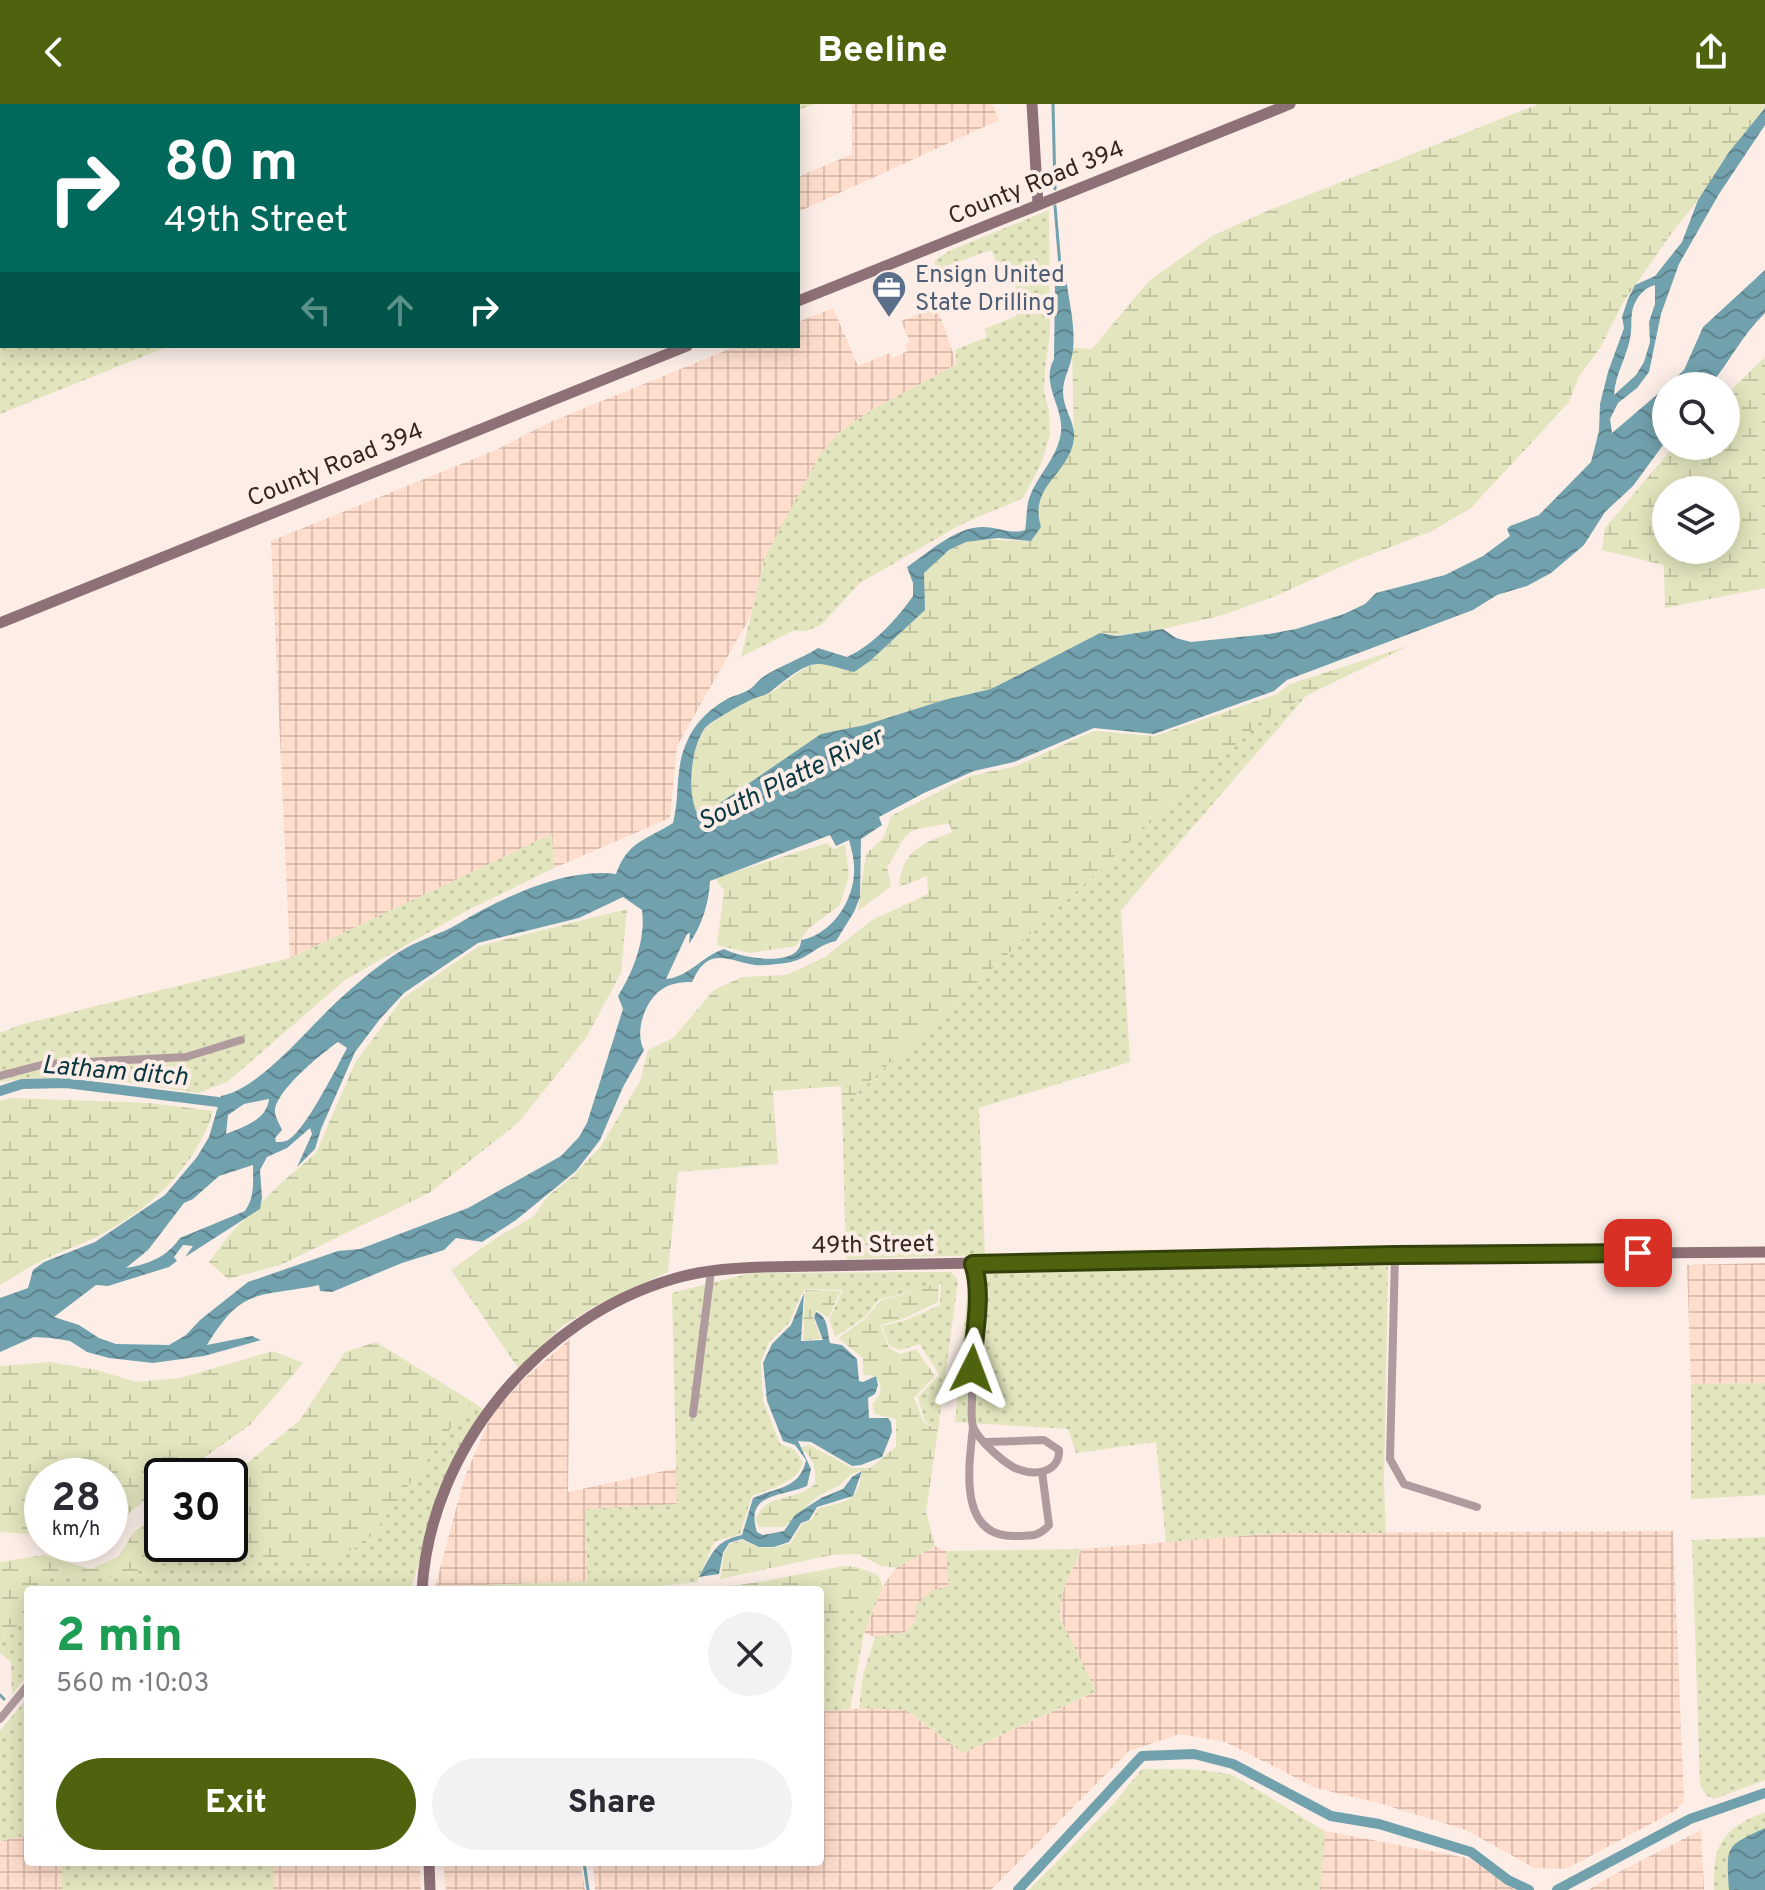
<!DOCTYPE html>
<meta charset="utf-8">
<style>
:root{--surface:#fff;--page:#f2f2f3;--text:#2b2b33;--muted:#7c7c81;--accent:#4f630e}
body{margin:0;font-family:Overpass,sans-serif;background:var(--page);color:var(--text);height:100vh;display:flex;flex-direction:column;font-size:30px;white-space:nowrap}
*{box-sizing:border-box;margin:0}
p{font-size:26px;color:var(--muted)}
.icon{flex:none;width:44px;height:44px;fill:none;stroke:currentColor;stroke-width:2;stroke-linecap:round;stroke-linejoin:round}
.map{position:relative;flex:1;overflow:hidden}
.sheet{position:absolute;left:24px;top:1482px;width:800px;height:280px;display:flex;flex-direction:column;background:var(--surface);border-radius:8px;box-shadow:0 4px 20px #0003}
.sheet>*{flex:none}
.top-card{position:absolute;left:0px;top:0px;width:800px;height:244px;box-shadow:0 4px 20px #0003;background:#00695c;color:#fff;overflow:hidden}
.controls{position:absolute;left:1652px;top:268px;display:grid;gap:16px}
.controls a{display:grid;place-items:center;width:88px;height:88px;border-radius:50%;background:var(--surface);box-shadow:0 4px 20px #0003;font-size:40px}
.speed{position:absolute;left:24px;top:1354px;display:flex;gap:16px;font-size:40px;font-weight:700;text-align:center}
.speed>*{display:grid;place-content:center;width:104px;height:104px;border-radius:50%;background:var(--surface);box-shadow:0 4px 20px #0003;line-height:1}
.speed small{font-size:20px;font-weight:400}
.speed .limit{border:4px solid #111;border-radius:12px;background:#fff;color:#111}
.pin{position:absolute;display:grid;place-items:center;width:68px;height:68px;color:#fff;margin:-34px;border-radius:16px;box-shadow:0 4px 12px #0006}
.me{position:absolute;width:88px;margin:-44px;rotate:3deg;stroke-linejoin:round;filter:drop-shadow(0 0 6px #0008)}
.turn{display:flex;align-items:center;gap:28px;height:168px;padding:0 32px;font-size:36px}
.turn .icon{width:104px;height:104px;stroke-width:2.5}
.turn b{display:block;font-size:56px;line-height:68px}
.lanes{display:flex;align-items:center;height:76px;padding:0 32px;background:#0003;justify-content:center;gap:40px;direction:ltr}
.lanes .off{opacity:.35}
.round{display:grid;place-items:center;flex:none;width:84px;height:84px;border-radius:42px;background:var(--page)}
.summary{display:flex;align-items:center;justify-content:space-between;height:136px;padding:0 32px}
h1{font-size:48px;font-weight:800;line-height:60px;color:#1e9e55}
.button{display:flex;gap:16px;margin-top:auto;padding:16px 32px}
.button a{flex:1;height:92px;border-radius:48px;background:var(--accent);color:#fff;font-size:32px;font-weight:800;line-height:92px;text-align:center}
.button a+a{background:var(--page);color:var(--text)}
header{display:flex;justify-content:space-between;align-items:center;height:104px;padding:0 32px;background:var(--accent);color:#fff;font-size:36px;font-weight:800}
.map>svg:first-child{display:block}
</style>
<header><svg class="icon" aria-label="back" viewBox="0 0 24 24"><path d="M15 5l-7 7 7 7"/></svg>Beeline<svg class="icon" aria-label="share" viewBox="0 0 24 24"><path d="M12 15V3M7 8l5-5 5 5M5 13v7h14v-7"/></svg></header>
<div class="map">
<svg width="1765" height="1786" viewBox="0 0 1765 1786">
<defs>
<pattern id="industrial-grid" width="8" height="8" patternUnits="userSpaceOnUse" patternTransform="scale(2)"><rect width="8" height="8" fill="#feddcc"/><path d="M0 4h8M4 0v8" fill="none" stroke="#dabeaf"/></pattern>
<pattern id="grass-dots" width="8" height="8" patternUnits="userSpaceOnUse" patternTransform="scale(2)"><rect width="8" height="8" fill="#e2e5bd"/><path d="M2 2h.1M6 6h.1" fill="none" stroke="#c2c4a2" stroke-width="1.8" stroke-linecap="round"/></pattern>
<pattern id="wetland-marsh" width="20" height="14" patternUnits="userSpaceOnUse" patternTransform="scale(2)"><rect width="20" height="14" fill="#e2e5bd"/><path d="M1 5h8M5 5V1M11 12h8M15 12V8" fill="none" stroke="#c2c4a2"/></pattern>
<pattern id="water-waves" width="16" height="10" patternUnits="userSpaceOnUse" patternTransform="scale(2)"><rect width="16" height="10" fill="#72a1ae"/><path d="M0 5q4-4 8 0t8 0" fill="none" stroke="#5e838d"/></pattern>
</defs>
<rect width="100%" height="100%" fill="#fceee7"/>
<g fill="url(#industrial-grid)">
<path d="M852 0H992L999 16 798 108V73L852 50Z"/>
<path d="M937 203 957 260 870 307 837 330 765 453 750 513 677 642 670 714 554 764 551 731 290 854 271 437 498 345 548 319 737 242H798V218L833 204 858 262 890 249 892 254 908 247 905 240 910 238 901 217Z"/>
<path d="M1765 1159V1279L1691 1280 1687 1161Z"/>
<path d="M570 1235 568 1388 678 1364 677 1400 589 1477 435 1483 464 1375 492 1309 526 1273Z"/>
<path d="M1673 1427 1684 1697 1675 1707 1566 1765 1534 1764 1466 1726 1382 1700 1316 1684 1225 1638 1180 1630 1129 1647 991 1786H595L593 1758H820V1607L869 1604 906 1606 963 1649 1095 1588 1065 1529 1059 1501 1066 1478 1082 1445 1279 1429Z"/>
<path d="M935 1442 946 1447 949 1482 917 1508 916 1515 906 1528 875 1533 864 1529 883 1482 896 1464Z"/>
<path d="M1701 1726 1704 1786H1588L1615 1770Z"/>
<path d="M1325 1727 1472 1755 1515 1786H1320Z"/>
<path d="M28 1731V1758H62V1786H0V1737Z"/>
<path d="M273 1758H420L421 1786H273Z"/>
<path d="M443 1758H580L585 1786H446Z"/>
</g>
<g fill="url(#grass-dots)">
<path d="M454 0H816L798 6V2H450Z"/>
<path d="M1049 106 1050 231 1045 264 1044 287 1049 307 1050 331 1041 360 1023 394 960 421 860 479 821 521 806 527H793L741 553 765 453 819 352 837 330 870 307 957 260 955 246 987 233 984 225 1017 212 1014 202 1022 199 1009 168 1002 170 991 146 935 166V156L951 146Z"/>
<path d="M0 118 2 242H169L0 310Z"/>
<path d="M1306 592 1121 806 1130 958 979 1004 985 1151 846 1155 842 1003 1261 617Z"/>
<path d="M552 730 554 764 466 807 345 876 227 978 198 989 106 975 31 974 0 978V929L20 921 290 854Z"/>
<path d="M1388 1162 1384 1377 1386 1429H1279L1166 1438 1156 1338 1076 1349 1068 1325 955 1318 969 1169Z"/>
<path d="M951 1168 958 1176 938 1326 925 1318 918 1293 939 1271 920 1240 900 1246 889 1241 882 1222 906 1216 940 1201 941 1179 878 1196 864 1214 835 1233 829 1215 843 1186 804 1185 789 1219 769 1238 761 1258 763 1297 780 1340 795 1346 803 1359C796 1380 770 1384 752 1392L740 1430 714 1438 697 1478 626 1486H435V1483L588 1477 585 1405 677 1400 672 1189 751 1169Z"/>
<path d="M1765 1279V1391L1691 1395V1280Z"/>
<path d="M471 1297 484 1306 444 1374 412 1482 401 1486H41L48 1474 56 1471 159 1462 197 1440H230L231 1421 365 1440Z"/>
<path d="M1765 1433V1676L1714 1695 1706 1691 1700 1681 1692 1436Z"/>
<path d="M1082 1445C1072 1466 1058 1489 1060 1514L1096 1587 963 1649 906 1606 859 1604 863 1571 875 1533 906 1528C913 1520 920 1513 915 1503L931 1487 949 1482 946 1447Z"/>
<path d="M883 1482 864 1529 850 1605 820 1607V1517L859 1503Z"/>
<path d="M28 1510V1570L12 1591 11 1558 0 1549V1540Z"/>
<path d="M28 1593V1731L0 1737V1627Z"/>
<path d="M1142 1665H1192L1231 1670 1325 1727 1320 1786H1029L1115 1698Z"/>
<path d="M1765 1708V1786H1714C1712 1740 1722 1725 1765 1708Z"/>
<rect x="62" y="1758" width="211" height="28"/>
</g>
<g fill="url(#wetland-marsh)" fill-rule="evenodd">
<path d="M1539 0H1765V4L1729 48 1698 96 1671 130 1624 197 1600 244 1579 272 1569 298 1471 404 1430 428 1356 456 1273 493 1223 511 1163 525 1119 531 1100 529 991 585 944 596 865 621 704 718C684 700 690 646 705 625 709 619 744 599 752 595 758 593 764 592 770 589 785 581 799 563 817 560 827 559 843 566 853 567L870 557 924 506V469C965 426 979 437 1031 437L1038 397 1074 338 1072 244 1092 245 1149 177 1212 132 1265 108Z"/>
<path d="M1765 253V484L1665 504 1664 461 1602 446 1605 424 1674 342H1726V291ZM1666 386H1726V446H1666Z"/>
<path d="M1408 542 1306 592 1261 617 842 1003 841 982 773 987 778 1060 678 1068 668 1168 593 1203 561 1223 519 1265 451 1166 498 1133 534 1112 548 1092 573 1072 601 1042 640 977 648 946 673 934 714 886 742 873 786 871 825 853 872 816 928 790 927 772 899 783C902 747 921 740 952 728L949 719C938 722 924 723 915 726 902 729 895 753 887 763L891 782 858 807 866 750 884 733 891 712 970 672 1016 662 1094 627 1155 632 1277 590 1290 580Z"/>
<path d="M827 739 834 745 845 740 849 771 840 801 809 824 796 842 749 849 717 841 724 787 715 774Z"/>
<path d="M627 805 621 869 586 934 518 1019 429 1089 280 1161 228 1175 209 1158 230 1130 280 1080 316 1049 355 959 403 894 479 842Z"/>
<path d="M11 994 150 999 213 1007C196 1064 147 1108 94 1134 77 1142 59 1148 43 1156 28 1163 14 1173 0 1181V997Z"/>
<path d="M939 1179 938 1198 903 1215 880 1221 889 1244 900 1250 916 1245 935 1272 914 1294 924 1319 938 1326 926 1408 935 1442 896 1464 881 1462 858 1450 831 1451 720 1475 724 1450 729 1440 742 1436C760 1446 771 1446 791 1439L802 1420 811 1416 819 1404C846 1398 859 1397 862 1366L850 1371 840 1381 817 1393 784 1423H760L755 1416C770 1385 793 1400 815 1380 816 1363 814 1353 800 1344L809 1341 852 1364H870L896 1343V1315L875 1310 872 1301 881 1289 880 1280 876 1272 863 1271V1254L838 1234 865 1215 880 1197Z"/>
<path d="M805 1186 841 1187 828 1214 817 1206 813 1213 821 1235 803 1236Z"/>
<path d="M376 1238 471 1297 365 1440 317 1460 283 1458 256 1450 230 1422V1373L299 1317 345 1248Z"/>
<path d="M273 1247 303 1259 250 1321 178 1372H162V1383L110 1424V1372H42V1431L0 1428V1262L50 1258 97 1266 136 1278 180 1274Z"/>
<path d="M162 1406V1440H197L159 1462 116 1473 56 1471 48 1474 41 1486H28V1510L0 1540V1458L44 1451 90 1465 118 1453 134 1428Z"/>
<path d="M844 1462 857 1463 878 1471 883 1482 859 1503 820 1517V1486H702L759 1478Z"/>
</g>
<g fill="url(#water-waves)" fill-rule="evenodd">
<path d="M1765 4V21L1719 90 1679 160 1661 210 1649 268 1637 284 1618 299 1610 315 1612 329 1666 283V337L1633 382 1605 408 1584 441 1551 469 1527 482 1497 491 1473 506 1287 576 1274 587 1154 630 1094 624 1014 658 974 667 924 689 879 713 882 721 861 735 860 793 854 808 836 837C814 842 810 855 786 859 776 860 765 862 755 861 741 859 725 851 712 855 701 859 697 868 692 878 681 878 670 879 661 886 645 897 634 928 644 946L623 983 600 1036 576 1067 516 1116 482 1138 456 1134 444 1146 402 1159 332 1188 320 1187 319 1181C259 1194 243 1181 207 1241L252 1232 261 1236 204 1252 153 1259 109 1254 87 1248 70 1237 51 1234 34 1233 0 1248V1194L28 1184 33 1166 44 1158 95 1138 165 1091 197 1053 209 1033 221 992C261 985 312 919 343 892 362 875 383 857 406 844 422 835 440 830 456 821 499 795 565 763 616 770 628 737 646 736 673 719 679 696 676 674 682 651 690 625 703 609 727 595 734 591 743 590 750 585 755 582 758 576 763 573 781 561 801 555 818 544L847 553C873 541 897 515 913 492V479L907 463C928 449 954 424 981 423 995 422 1012 431 1025 426 1027 416 1026 404 1029 395 1037 371 1058 354 1061 328 1064 303 1040 280 1054 255L1055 176 1066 173C1069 200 1077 226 1072 252 1070 264 1063 275 1063 288 1063 305 1076 319 1074 335 1069 371 1028 382 1041 423L1031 437 998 434 966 438 949 446 924 469 925 506 870 557 854 568C846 566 824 559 817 560 801 561 782 579 770 588 765 592 759 592 753 595 745 598 710 618 705 624 690 644 684 701 704 718L717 701 821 630 865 621 944 596 991 585 1100 529 1117 532 1163 525 1176 534 1191 538 1269 530 1296 525 1344 510 1365 500 1376 489 1445 471 1483 452 1510 432 1507 425 1510 422 1539 411 1591 358 1599 327 1600 300 1608 268 1624 224 1622 213 1628 195 1635 181 1655 172 1682 138 1698 96 1729 48ZM1655 181V200L1649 218 1650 238 1644 258 1636 271 1614 291C1615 269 1629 250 1631 228 1632 217 1630 207 1636 197 1640 189 1647 183 1655 181ZM830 731 836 742 849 736C851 744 854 754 854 762 856 794 833 830 801 836 801 865 740 854 724 845 702 852 689 873 666 875L687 830 690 829 689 840C702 821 709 799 710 777ZM623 793 642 806C646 836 633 868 618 892L623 905 587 1019 579 1033 561 1052 468 1104 360 1145 338 1147 248 1178 200 1216 186 1231 169 1241 116 1240 99 1234 79 1221 54 1213 96 1181 108 1182 169 1163 177 1157 174 1153 183 1141 193 1142 185 1153 260 1105 262 1094 260 1066 267 1053 287 1044 310 1024 312 1030 297 1063 315 1045 321 1025 355 948 380 915 404 889 478 839 579 814ZM338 938 347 944C337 963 305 1027 288 1036 284 1038 281 1038 276 1038L275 1034 282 1026C280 1021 275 1013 275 1008 274 988 322 949 338 938ZM269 995C267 1016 243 1023 226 1030L228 1011 244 1000ZM253 1061C253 1078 255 1093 245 1107L180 1134C166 1154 148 1160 126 1164L148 1146 184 1099 193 1095 219 1072Z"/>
<path d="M1765 166V209C1743 230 1729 258 1710 282H1667L1684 266 1703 223Z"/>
<path d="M804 1189 801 1237 823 1236 814 1213 816 1208C829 1213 827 1228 830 1239L842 1241 857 1255 859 1277 863 1278 876 1272 878 1281 875 1290 868 1294 869 1314H888L891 1318 892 1328 882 1353 861 1361 852 1362 811 1338 798 1337 811 1365 807 1382C783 1393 744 1388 757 1428L763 1431 784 1427 795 1411 821 1394 843 1385 852 1373 862 1367 853 1392 817 1403 809 1416 801 1419 789 1438 774 1443H759L742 1435 729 1439 723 1449 719 1470 699 1473C712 1450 714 1437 742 1431L753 1394C777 1383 800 1385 806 1356L795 1341 783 1337 767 1297 763 1259 772 1240 791 1221Z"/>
<path d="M1765 1724V1786H1729C1727 1741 1724 1743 1765 1724Z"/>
</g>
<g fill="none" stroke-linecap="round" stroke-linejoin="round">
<g stroke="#72a1ae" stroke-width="3">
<path d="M1053 0 1055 85"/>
<path d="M1055 102 1061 174"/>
<path d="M0 1591 4 1595"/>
<path d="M584 1758 588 1786"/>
</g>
<g stroke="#72a1ae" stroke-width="10">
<path d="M0 987 22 980 66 979 226 999"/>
<path d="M1018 1786 1142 1652 1194 1650 1233 1660 1331 1712 1379 1720 1471 1748 1508 1776 1529 1786"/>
<path d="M1557 1786 1690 1715 1765 1689"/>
</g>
<g stroke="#af9b9e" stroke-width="8">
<path d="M0 972 45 960 186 953 241 936"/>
<path d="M1395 1151 1390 1355 1404 1380 1477 1403"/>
<path d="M973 1160C981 1184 975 1209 973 1233 972 1253 972 1274 972 1294 972 1303 970 1317 974 1325 981 1338 1001 1356 1013 1363 1031 1373 1060 1370 1059 1346L1044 1336 986 1338"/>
<path d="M693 1310 711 1167"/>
<path d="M973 1323C969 1362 957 1434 1016 1432 1030 1432 1039 1433 1049 1421L1042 1368"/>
<path d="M0 1615 28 1581"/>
</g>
<g stroke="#8e7177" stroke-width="11">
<path d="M1032 0 1038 100"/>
<path d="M798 197 1290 0"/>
<path d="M0 519 687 242"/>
<path d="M422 1486C430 1345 539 1214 673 1175 703 1166 733 1164 764 1163L1395 1151 1765 1148"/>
<path d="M429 1758 430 1786"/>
</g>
</g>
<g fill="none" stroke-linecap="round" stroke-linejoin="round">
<defs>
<path id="route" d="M972 1265C973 1234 984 1190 973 1160L1395 1151 1638 1149"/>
</defs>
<use href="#route" stroke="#334009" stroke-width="20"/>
<use href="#route" stroke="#4f630e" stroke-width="14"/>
</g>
<defs>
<symbol id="office-pin" viewBox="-11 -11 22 30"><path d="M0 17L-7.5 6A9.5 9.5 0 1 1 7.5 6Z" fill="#5c6f8a" stroke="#fceee7"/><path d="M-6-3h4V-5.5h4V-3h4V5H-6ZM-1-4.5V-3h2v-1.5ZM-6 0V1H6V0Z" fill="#fff"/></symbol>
</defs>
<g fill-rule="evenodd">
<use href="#office-pin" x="869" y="164" width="40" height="54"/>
</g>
<g text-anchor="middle" stroke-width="8" stroke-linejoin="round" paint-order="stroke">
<g font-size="24" fill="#352822" stroke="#fceee7">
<text transform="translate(1036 78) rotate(-22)" y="8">County Road 394</text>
<text transform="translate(335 360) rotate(-22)" y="8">County Road 394</text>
<text transform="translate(873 1140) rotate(-1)" y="8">49th Street</text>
</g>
<g font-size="24" fill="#4e5e75" stroke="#fceee7" text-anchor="start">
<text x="915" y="178">Ensign United<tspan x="915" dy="28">State Drilling</tspan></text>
</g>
<g font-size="26" font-style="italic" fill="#0a3742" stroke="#fceee7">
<text transform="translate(790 674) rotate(-26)" y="9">South Platte River</text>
<text transform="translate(115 966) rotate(5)" y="9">Latham ditch</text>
</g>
</g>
</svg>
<div class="controls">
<a><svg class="icon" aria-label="search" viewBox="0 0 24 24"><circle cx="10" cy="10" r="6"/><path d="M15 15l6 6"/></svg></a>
<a><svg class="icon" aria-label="layers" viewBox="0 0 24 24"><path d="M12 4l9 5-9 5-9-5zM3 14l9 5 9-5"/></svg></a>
</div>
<div class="speed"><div>28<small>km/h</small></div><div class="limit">30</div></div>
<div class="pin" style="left:1638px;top:1149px;background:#d93025"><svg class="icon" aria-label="arrive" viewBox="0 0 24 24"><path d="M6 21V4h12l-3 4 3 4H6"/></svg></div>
<svg class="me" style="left:972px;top:1265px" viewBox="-20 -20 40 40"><path d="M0-17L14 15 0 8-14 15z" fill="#4f630e" stroke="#fff" stroke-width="4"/></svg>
<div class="top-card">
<div class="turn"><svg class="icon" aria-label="right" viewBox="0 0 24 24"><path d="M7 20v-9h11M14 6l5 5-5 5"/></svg><div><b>80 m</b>49th Street</div></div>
<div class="lanes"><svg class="icon off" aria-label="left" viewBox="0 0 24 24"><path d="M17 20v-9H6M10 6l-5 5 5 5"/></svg><svg class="icon off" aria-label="ahead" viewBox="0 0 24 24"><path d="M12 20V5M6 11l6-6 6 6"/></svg><svg class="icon" aria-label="right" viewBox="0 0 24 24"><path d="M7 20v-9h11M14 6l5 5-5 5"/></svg></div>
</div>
<section class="sheet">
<div class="summary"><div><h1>2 min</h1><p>560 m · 10:03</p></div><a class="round"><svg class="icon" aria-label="close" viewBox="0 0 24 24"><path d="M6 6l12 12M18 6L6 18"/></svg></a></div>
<div class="button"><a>Exit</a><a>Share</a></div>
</section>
</div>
